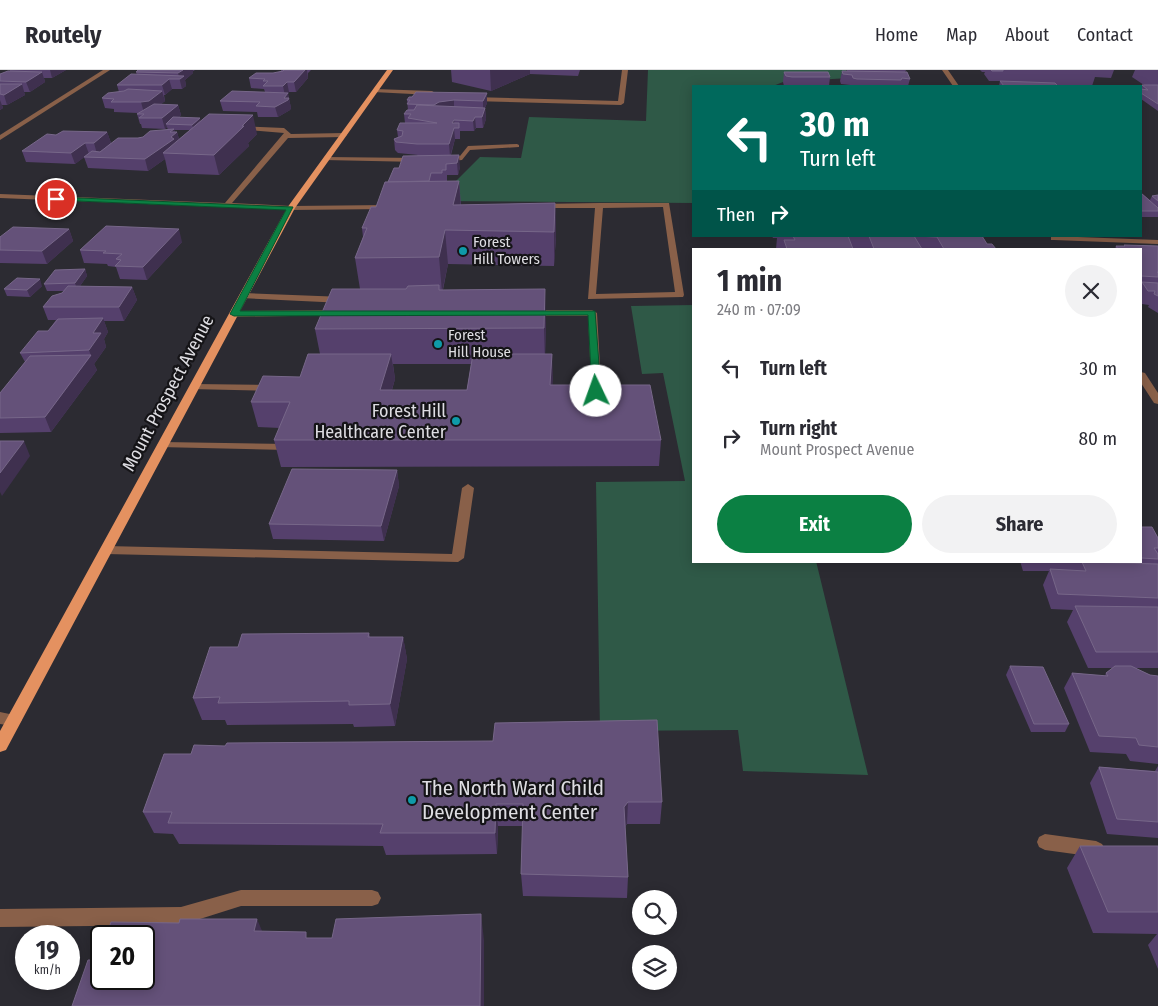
<!DOCTYPE html>
<meta charset="utf-8">
<style>
:root{--surface:#fff;--page:#f2f2f3;--text:#2b2b33;--muted:#7c7c81;--line:#e1e1e2;--accent:#0b8043}
body{margin:0;font-family:"Fira Sans Condensed",sans-serif;background:var(--page);color:var(--text);height:100vh;display:flex;flex-direction:column;font-size:19px;white-space:nowrap}
*{box-sizing:border-box;margin:0}
p{font-size:16px;color:var(--muted)}
.icon{flex:none;width:28px;height:28px;fill:none;stroke:currentColor;stroke-width:2;stroke-linecap:round;stroke-linejoin:round}
.map{position:relative;flex:1;overflow:hidden}
.side{position:absolute;left:692px;top:178px;width:450px;height:315px;display:flex;flex-direction:column;background:var(--surface);border-radius:0px;box-shadow:0 2px 12px #0003}
.side>*{flex:none}
.top-card{position:absolute;left:692px;top:15px;width:450px;height:152px;border-radius:0px;box-shadow:0 2px 12px #0003;background:#00695c;color:#fff;overflow:hidden}
.buttons{position:absolute;left:632px;top:820px;display:grid;gap:10px}
.buttons a{display:grid;place-items:center;width:45px;height:45px;border-radius:50%;background:var(--surface);box-shadow:0 2px 12px #0003;font-size:25px}
.speed{position:absolute;left:15px;top:855px;display:flex;gap:10px;font-size:25px;font-weight:700;text-align:center}
.speed>*{display:grid;place-content:center;width:65px;height:65px;border-radius:50%;background:var(--surface);box-shadow:0 2px 12px #0003;line-height:1}
.speed small{font-size:12px;font-weight:400}
.speed .limit{border:2px solid #111;border-radius:8px;background:#fff;color:#111}
.pin{position:absolute;display:grid;place-items:center;width:42px;height:42px;color:#fff;margin:-21px;border:2px solid #fff;border-radius:50%;box-shadow:0 1px 5px #0007}
.me{position:absolute;width:55px;margin:-28px;rotate:357deg;stroke-linejoin:round;filter:drop-shadow(0 0 4px #0008)}
.turn{display:flex;align-items:center;gap:18px;height:105px;padding:0 25px;font-size:22px}
.turn .icon{width:65px;height:65px;stroke-width:2.5}
.turn b{display:block;font-size:35px;line-height:42px}
.then{display:flex;align-items:center;height:48px;padding:0 25px;background:#0003;gap:10px;font-size:19px}
.round{display:grid;place-items:center;flex:none;width:52px;height:52px;border-radius:26px;background:var(--page)}
.headline{display:flex;align-items:center;justify-content:space-between;height:85px;padding:0 25px}
h1{font-size:30px;font-weight:700;line-height:38px}
.button{display:flex;gap:10px;margin-top:auto;padding:10px 25px}
.button a{flex:1;height:58px;border-radius:30px;background:var(--accent);color:#fff;font-size:20px;font-weight:700;line-height:58px;text-align:center}
.button a+a{background:var(--page);color:var(--text)}
ul{padding:0;list-style:none}
li{display:flex;align-items:center;gap:15px;height:70px;padding:0 25px}
li div{flex:1}
li b{display:block;font-size:19px}
li em{font-style:normal}
header{display:flex;align-items:center;gap:30px;box-sizing:border-box;height:70px;padding:0 25px;background:var(--surface);border-bottom:1px solid var(--line)}
header strong{font-size:24px}
nav{display:flex;gap:28px;margin-inline-start:auto;font-size:18px}
.map>svg:first-child{display:block}
</style>
<header>
<strong>Routely</strong>
<nav><a>Home</a><a>Map</a><a>About</a><a>Contact</a></nav>
</header>
<div class="map">
<svg width="1158" height="936" viewBox="0 0 1158 936">
<rect width="100%" height="100%" fill="#2c2b32"/>
<g fill="#2f5947">
<path d="M648 0H846L849 8 783 12 773 16H694V133L436 131 480 87 521 88 529 47 646 51Z"/>
<path d="M694 235V491H816L868 705 743 701 738 660 600 661 596 412 685 411 663 303 642 304 631 236Z"/>
</g>
<g fill="none" stroke-linecap="round" stroke-linejoin="round">
<g fill="#896049" fill-rule="evenodd">
<path d="M103 0H110L0 70V65Z"/>
<path d="M622 0H628L624 33 621 35 472 31 469 29 472 27 618 31Z"/>
<path d="M942 0H948L959 16H953Z"/>
<path d="M375 19 432 21 435 23 432 25 373 22Z"/>
<path d="M240 56 284 58 291 64 344 63 347 65 344 67 288 68 232 133 291 136 387 135 391 137 387 139 291 140 0 128V124L225 133 284 63 238 59Z"/>
<path d="M517 74 519 75V77L470 80 462 90 444 92 441 90 460 86 468 76Z"/>
<path d="M326 87 419 88 422 90 419 92 324 90 323 89Z"/>
<path d="M599 133H669L684 225 683 227 588 229 595 138H540L536 136 540 134ZM663 137 675 222 596 224 603 138Z"/>
<path d="M1051 166 1158 170V174L1054 170H1051Z"/>
<path d="M244 223 344 227 348 230 344 233 241 228V224Z"/>
<path d="M338 240 341 241V245L234 247 229 244 234 241Z"/>
<path d="M592 240 597 243 602 331 597 334 592 331 588 246H530L525 243 530 240Z"/>
<path d="M1141 302 1145 303 1158 323V334L1154 333 1141 313Z"/>
<path d="M194 314 274 315 279 318 274 321 190 319V315Z"/>
<path d="M163 372 288 374 294 377 288 380 159 377 157 375Z"/>
<path d="M468 414 474 418 464 488 458 492 106 484 100 480 106 476 452 484 462 418Z"/>
<path d="M0 642 19 646 22 650 19 654 14 656 0 654Z"/>
<path d="M1045 764 1096 771 1102 774 1105 779 1102 784 1096 787 1045 780 1039 777 1037 772 1039 767Z"/>
<path d="M241 820H372L378 822 381 828 378 834 372 836H241L181 855 0 857V839L181 837Z"/>
</g>
<path fill="#e49160" fill-rule="evenodd" d="M387 0H393L295 138 6 680 0 682V661L287 138Z"/>
</g>
<g fill="#55406c" fill-rule="evenodd">
<path d="M10 0H66L52 8H44L45 12 30 22H24L25 25 7 35H2L3 38 0 40V4L10 1Z"/>
<path d="M138 0H195L193 1V3L185 10 186 16 182 19H172L165 25H164L165 31 161 34 178 35 181 45 179 47 200 51 257 64 248 73 249 76 219 105 168 103 165 89 148 101 88 98 84 87 75 94 26 92 22 81 56 65 107 62 111 73 143 67 168 60 167 57 165 59 142 58 141 54H140L137 44 138 43 114 42V39L105 38 102 28 119 22 117 15 137 5 136 2ZM174 60H190L179 69 177 62H175Z"/>
<path d="M281 0H321H311L308 3V8L296 22H289L288 24 291 38 290 40 278 47H258L257 42 223 41 220 31 265 22 264 19 251 18 249 8 281 2Z"/>
<path d="M451 0H580L578 6 530 4 491 21 452 12Z"/>
<path d="M847 0H906L905 2 910 9 908 16H850V15L841 14 840 11 842 1H847Z"/>
<path d="M980 0H1114L1111 8 1095 7 1092 16H999L1000 11H989L984 4 985 2H982Z"/>
<path d="M1135 0H1158V41L1141 29V18L1142 15H1144L1132 7Z"/>
<path d="M784 2 830 7 829 16H784L783 12Z"/>
<path d="M487 23V33L485 38 486 49 483 58H476L474 61H460V69H455L451 85 460 97 458 105H447V111H459L461 135 555 133 556 166 554 196 448 194 443 220 546 253 545 284H552V315L661 370 659 396 281 397 274 370 280 358 258 357 251 332 300 307 320 284 315 259 360 219 355 188 363 167 362 158 376 137 388 112 399 98 418 85 398 83 395 80 394 69 398 67 397 60 405 53 404 44 408 40 407 30 412 27ZM393 294H471L467 320H392L395 309Z"/>
<path d="M1141 123 1150 130 1152 126 1158 125V147H1141Z"/>
<path d="M69 159 73 171 47 194 0 193V167Z"/>
<path d="M772 166H982L987 174 996 179H776L777 168H773Z"/>
<path d="M182 172 147 210 120 209 116 197 108 196 107 194 84 193 80 180Z"/>
<path d="M1124 175 1158 176V243L1148 237 1149 235 1142 234 1141 233V179H1115L1116 176H1124Z"/>
<path d="M85 199 87 206 80 216 132 217 137 230 124 251H104L108 262 104 269 106 277 94 294 97 300 51 362 0 363V323L25 292 20 283 48 261 56 250H48L43 237 62 223 64 221H47L44 214Z"/>
<path d="M42 216 30 227 7 226 4 219Z"/>
<path d="M397 400 399 416 384 471 273 469 269 454Z"/>
<path d="M1141 457 1158 468V598H1134L1150 605 1158 606V694L1130 691 1126 684 1090 682 1064 618 1072 603 1105 606 1106 603 1113 598H1088L1067 552 1073 540 1051 539 1043 515 1049 501H1023L1020 491H1141Z"/>
<path d="M369 563 370 567H403L407 589 395 656 354 657 353 654 227 655 225 650H202L193 628 238 577Z"/>
<path d="M1010 596 1069 654 1065 662H1031L1006 605Z"/>
<path d="M164 684 662 732 660 754H627L625 757 628 807 627 828 523 826 521 804 523 756H498L497 784 386 785 383 776 179 774 173 764 154 763 143 742Z"/>
<path d="M1158 696V768L1107 764 1090 713 1099 697 1155 701Z"/>
<path d="M1080 776H1158V899L1148 875 1157 864 1093 863 1067 798Z"/>
</g>
<g fill="#3f304f">
<path d="M50 0H66L52 8Z"/>
<path d="M183 0H193V3L185 10 186 16 182 19 178 3Z"/>
<path d="M305 0H307L308 8 296 22 294 12Z"/>
<path d="M490 0H530V4L491 21Z"/>
<path d="M42 2 45 12 30 22 26 12Z"/>
<path d="M169 9 172 19 165 25 162 15Z"/>
<path d="M287 12 289 22 288 24 291 38 290 40 278 47 275 37 285 26 283 16Z"/>
<path d="M22 14 25 25 7 35 4 25Z"/>
<path d="M162 21 165 31 152 42 144 43 141 32Z"/>
<path d="M487 23V33L483 42V31Z"/>
<path d="M0 30 3 38 0 40Z"/>
<path d="M454 30V41L435 46 434 35 439 32Z"/>
<path d="M178 35 181 45 171 54H166L167 57 165 59 162 48Z"/>
<path d="M485 38 486 49 483 58 482 47Z"/>
<path d="M253 45 257 64 248 73 249 76 219 105 214 85Z"/>
<path d="M475 47 476 58 474 61 473 51Z"/>
<path d="M200 48 201 53 194 60 192 55Z"/>
<path d="M454 50 455 58H454L455 69 450 86 449 74 452 53Z"/>
<path d="M174 59 175 63 177 62 180 73 163 83 165 89 148 101 145 89 170 62Z"/>
<path d="M107 62 111 73 97 84 94 73Z"/>
<path d="M85 73 89 84 75 94 71 83Z"/>
<path d="M459 85 460 97 458 105 457 93Z"/>
<path d="M459 111 461 143 453 135Z"/>
<path d="M555 133 556 166 554 196V162Z"/>
<path d="M69 159 73 171 47 194 42 181Z"/>
<path d="M179 159 182 172 147 210 143 197Z"/>
<path d="M445 160 448 194 442 222 439 187Z"/>
<path d="M85 199 87 206 77 220 75 213Z"/>
<path d="M40 209 42 216 30 227 27 220Z"/>
<path d="M132 217 137 230 124 251 119 237Z"/>
<path d="M545 219 546 253 545 294 544 258Z"/>
<path d="M103 248 108 262 104 269 106 277 94 294 97 300 51 362 45 347 91 286 89 280 93 263Z"/>
<path d="M391 284 395 309 384 345 380 320Z"/>
<path d="M552 284 553 309 551 341 550 315Z"/>
<path d="M24 371 30 386 2 426 0 422V403Z"/>
<path d="M397 400 399 416 384 471 381 456Z"/>
<path d="M403 567 407 589 395 656 390 634Z"/>
<path d="M628 732 627 754 623 759 624 737Z"/>
<path d="M496 734 498 756 497 784 495 763Z"/>
<path d="M481 844 484 870V936H480Z"/>
<path d="M257 849 268 875 254 861Z"/>
</g>
<g fill="#645179" stroke="#776789">
<path d="M138 0H183L178 3 136 2Z"/>
<path d="M284 0H305L294 12H287L283 16H263L268 11H263L265 9 249 8 256 3H273L283 1Z"/>
<path d="M991 0H1003V1H992Z"/>
<path d="M8 1 42 2 26 12 0 11V4Z"/>
<path d="M842 1 907 2 910 9 902 8 901 10 857 9 853 8 852 5 843 4Z"/>
<path d="M784 2H828L830 7H792L786 6Z"/>
<path d="M131 4 184 6 180 9H169L162 15H117Z"/>
<path d="M1000 11 1055 13 1058 16H1004Z"/>
<path d="M0 14H22L4 25 0 24Z"/>
<path d="M1142 15H1158V34L1141 23V19L1148 20Z"/>
<path d="M128 19 162 21 149 31 141 32H111L114 29 102 28 108 23 124 21Z"/>
<path d="M232 21 288 23 284 28H289L288 30 275 37 256 36 260 32 220 31Z"/>
<path d="M416 22 487 23 483 31 454 30 439 32 434 35 407 34 410 30H407L409 27H412Z"/>
<path d="M154 34 178 35 162 48H139L144 44H137Z"/>
<path d="M417 35 485 38 482 47H475L473 51 454 50 452 53H459V58H454L449 74H417L396 72 394 69 402 66 403 61 397 60 400 53H437L408 48 411 44H404L407 40H414Z"/>
<path d="M209 44 253 45 242 56H244L214 85 163 83Z"/>
<path d="M173 47 200 48 192 55 166 54Z"/>
<path d="M174 59 170 62H177L171 67 174 69 145 89 84 87 92 81 100 82 118 68H138L143 67 150 61Z"/>
<path d="M63 61 107 62 94 73H85L71 83 22 81 47 64 56 65Z"/>
<path d="M459 85 457 93 446 94V100H442V103H431L429 111 388 112 394 98H399L403 86Z"/>
<path d="M459 111 453 135 555 133 554 162 445 160 439 187 355 188 367 158H362L371 137H376L385 112Z"/>
<path d="M1141 123 1158 138V141H1141Z"/>
<path d="M1158 125V131L1152 126Z"/>
<path d="M106 156 179 159 143 197 115 196 121 190 116 189 122 184 103 183 106 181 80 180Z"/>
<path d="M13 157 69 159 42 181 0 180V167Z"/>
<path d="M793 166H848L853 179H787L784 170H795Z"/>
<path d="M869 166H982L987 174H992L996 179H944L937 167 914 166 922 179H874Z"/>
<path d="M1124 175 1158 176V202H1157L1158 203V207L1141 206V179H1118L1116 176H1125Z"/>
<path d="M85 199 75 213 44 214 55 200Z"/>
<path d="M17 208 40 209 27 220 4 219Z"/>
<path d="M1142 212 1158 213V226L1154 224 1155 221H1148Z"/>
<path d="M439 215V220L545 219 544 258 315 259 332 219H406L408 216Z"/>
<path d="M68 216 132 217 119 237H43L52 226 62 223Z"/>
<path d="M103 248 93 263H101L89 280 20 283 38 261H48L58 249Z"/>
<path d="M308 284H391L380 320H467L473 284H552L550 315H650L661 370H274L290 332H251L263 306 300 307Z"/>
<path d="M91 285 45 347 0 348V323L30 286Z"/>
<path d="M0 371H24L0 403Z"/>
<path d="M292 399 397 400 381 456 269 454Z"/>
<path d="M1141 457H1152L1158 468V478H1154L1158 484V489L1141 488Z"/>
<path d="M1082 492 1158 494V528L1058 524 1050 499 1086 501Z"/>
<path d="M1075 536 1158 537V582H1096Z"/>
<path d="M369 563 368 567H403L390 634 349 635V631L218 633 220 627 193 628 210 577H238L242 564Z"/>
<path d="M1010 596 1043 597 1069 654H1034Z"/>
<path d="M1115 596H1131L1150 605 1158 606V677L1139 675 1136 668 1099 666 1072 603 1108 606 1106 603Z"/>
<path d="M657 650 662 732H628L624 737 628 807 521 804 523 734H496L495 763H380L383 754 168 753 172 742H143L164 684H191L194 675 225 676 227 673 493 671 495 653Z"/>
<path d="M1099 697 1158 702V752L1117 749Z"/>
<path d="M1080 776H1158V842H1108Z"/>
<path d="M481 844 480 936H72L88 890H97L101 879V909H144V866H106L111 852 179 853 180 849H257L254 861 306 862V868H332L336 849Z"/>
</g>
<path fill="#0b8043" stroke="#07532c" d="M56 127 293 137 240 241H595L601 321 596 324 592 321 588 245 234 246 230 244 286 140 54 130Z"/>
<g fill="#0f9aa8" stroke="#151417" stroke-width="2">
<circle cx="463" cy="181" r="5"/>
<circle cx="438" cy="274" r="5"/>
<circle cx="456" cy="351" r="5"/>
<circle cx="412" cy="730" r="5"/>
</g>
<g text-anchor="middle" stroke-width="4.5" stroke-linejoin="round" paint-order="stroke">
<g font-size="15" fill="#dedde2" stroke="#151417" text-anchor="start">
<text x="473" y="177">Forest<tspan x="473" dy="17">Hill Towers</tspan></text>
<text x="448" y="270">Forest<tspan x="448" dy="17">Hill House</tspan></text>
</g>
<g font-size="18" fill="#dedde2" stroke="#151417">
<text transform="translate(168 323) rotate(-62)" y="6">Mount Prospect Avenue</text>
</g>
<g font-size="18" fill="#dedde2" stroke="#151417" text-anchor="end">
<text x="446" y="347">Forest Hill<tspan x="446" dy="21">Healthcare Center</tspan></text>
</g>
<g font-size="21" fill="#dedde2" stroke="#151417" text-anchor="start">
<text x="422" y="725">The North Ward Child<tspan x="422" dy="24">Development Center</tspan></text>
</g>
</g>
</svg>
<div class="buttons">
<a><svg class="icon" aria-label="search" viewBox="0 0 24 24"><circle cx="10" cy="10" r="6"/><path d="M15 15l6 6"/></svg></a>
<a><svg class="icon" aria-label="layers" viewBox="0 0 24 24"><path d="M12 4l9 5-9 5-9-5zM3 14l9 5 9-5"/></svg></a>
</div>
<div class="speed"><div>19<small>km/h</small></div><div class="limit">20</div></div>
<div class="pin" style="left:56px;top:129px;background:#d93025"><svg class="icon" aria-label="arrive" viewBox="0 0 24 24"><path d="M6 21V4h12l-3 4 3 4H6"/></svg></div>
<svg class="me" style="left:596px;top:321px" viewBox="-20 -20 40 40"><circle r="19" fill="#fff"/><path d="M0-13L10 11 0 6-10 11z" fill="#0b8043"/></svg>
<div class="top-card">
<div class="turn"><svg class="icon" aria-label="left" viewBox="0 0 24 24"><path d="M17 20v-9H6M10 6l-5 5 5 5"/></svg><div><b>30 m</b>Turn left</div></div>
<div class="then">Then<svg class="icon" aria-label="right" viewBox="0 0 24 24"><path d="M7 20v-9h11M14 6l5 5-5 5"/></svg></div>
</div>
<section class="side">
<div class="headline"><div><h1>1 min</h1><p>240 m · 07:09</p></div><a class="round"><svg class="icon" aria-label="close" viewBox="0 0 24 24"><path d="M6 6l12 12M18 6L6 18"/></svg></a></div>
<ul>
<li><svg class="icon" aria-label="left" viewBox="0 0 24 24"><path d="M17 20v-9H6M10 6l-5 5 5 5"/></svg><div><b>Turn left</b></div><em>30 m</em></li>
<li><svg class="icon" aria-label="right" viewBox="0 0 24 24"><path d="M7 20v-9h11M14 6l5 5-5 5"/></svg><div><b>Turn right</b><p>Mount Prospect Avenue</p></div><em>80 m</em></li>
</ul>
<div class="button"><a>Exit</a><a>Share</a></div>
</section>
</div>
